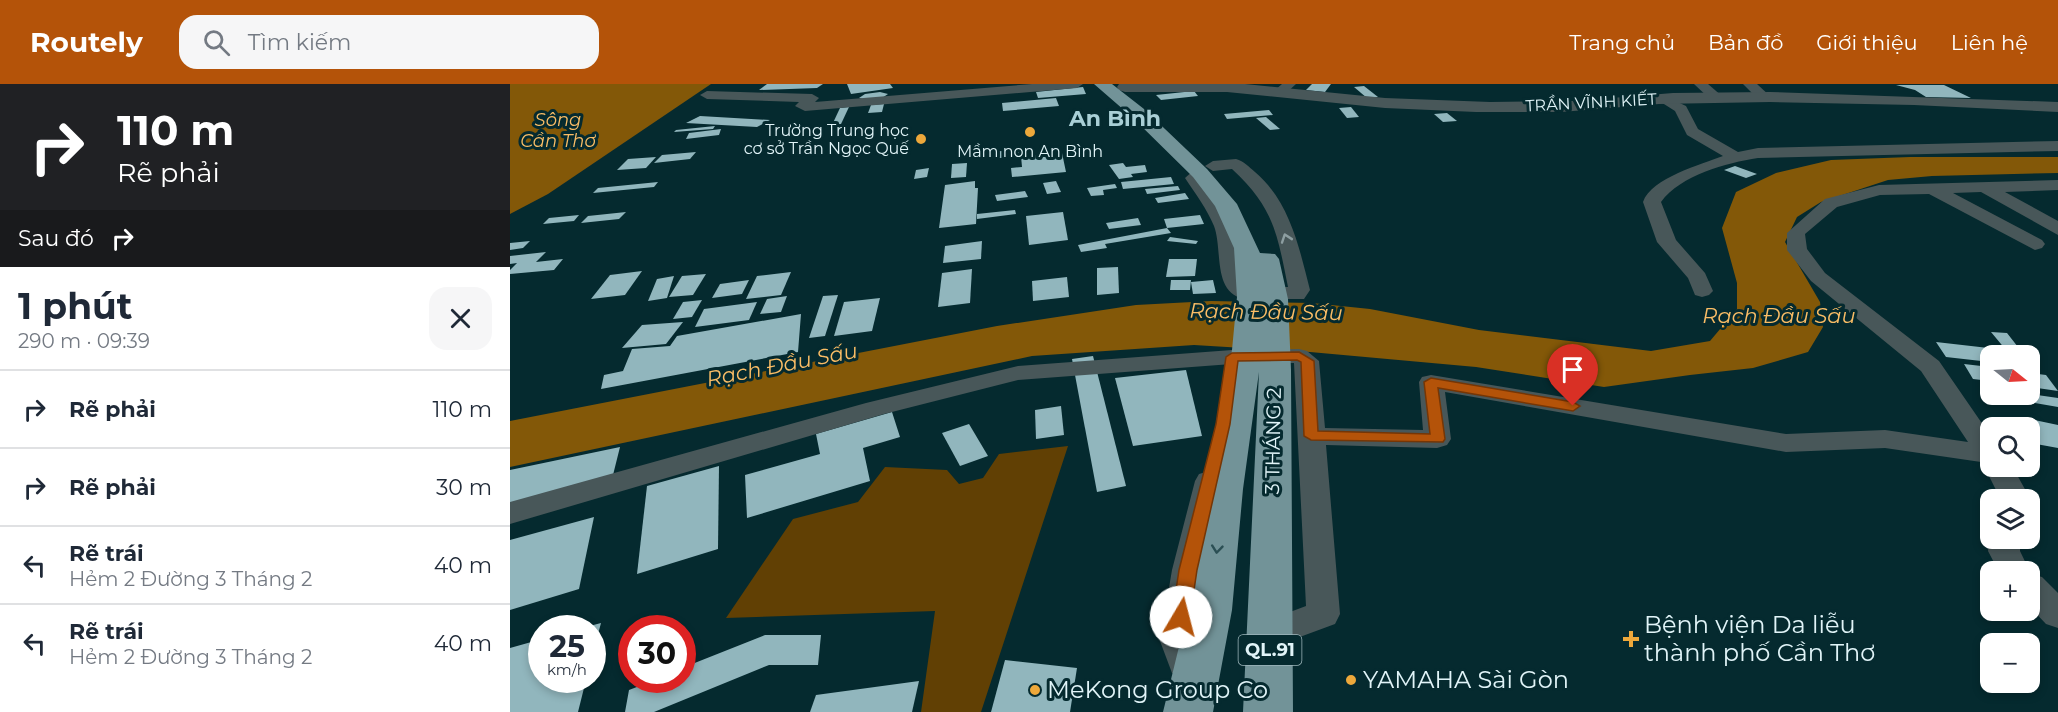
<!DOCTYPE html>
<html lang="vi">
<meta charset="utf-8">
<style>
:root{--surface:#fff;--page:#f6f6f7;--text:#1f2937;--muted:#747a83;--line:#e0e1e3;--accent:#b45309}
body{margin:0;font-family:Montserrat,sans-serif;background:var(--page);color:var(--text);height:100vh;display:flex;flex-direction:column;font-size:22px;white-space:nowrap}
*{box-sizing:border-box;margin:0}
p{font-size:20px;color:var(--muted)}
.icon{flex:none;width:33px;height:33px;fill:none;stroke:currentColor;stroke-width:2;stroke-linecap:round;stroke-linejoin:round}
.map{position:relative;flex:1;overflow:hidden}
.side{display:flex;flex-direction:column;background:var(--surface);width:510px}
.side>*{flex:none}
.hud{background:#202124;color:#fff;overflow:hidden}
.needle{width:39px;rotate:108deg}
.fabs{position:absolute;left:1470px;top:261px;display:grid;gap:12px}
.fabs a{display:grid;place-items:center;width:60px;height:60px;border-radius:12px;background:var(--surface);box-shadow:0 3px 9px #0003;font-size:30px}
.speed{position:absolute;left:18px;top:531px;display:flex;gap:12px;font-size:30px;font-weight:700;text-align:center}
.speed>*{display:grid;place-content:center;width:78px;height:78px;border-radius:50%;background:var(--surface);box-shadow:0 3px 9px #0003;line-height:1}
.speed small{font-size:15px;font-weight:400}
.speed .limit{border:9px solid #d22;background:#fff;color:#111}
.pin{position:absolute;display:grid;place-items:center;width:51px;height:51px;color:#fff;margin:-62px -26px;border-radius:50% 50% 50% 0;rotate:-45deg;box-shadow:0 0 6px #0007}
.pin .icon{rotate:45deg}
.me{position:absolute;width:66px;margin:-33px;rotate:8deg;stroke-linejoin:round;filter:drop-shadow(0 0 4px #0008)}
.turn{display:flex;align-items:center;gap:21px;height:126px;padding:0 18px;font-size:27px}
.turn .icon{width:78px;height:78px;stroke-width:2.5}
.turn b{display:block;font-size:42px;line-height:51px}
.then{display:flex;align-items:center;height:57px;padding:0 18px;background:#0003;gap:12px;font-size:22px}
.round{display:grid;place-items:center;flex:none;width:63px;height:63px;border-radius:18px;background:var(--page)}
.overview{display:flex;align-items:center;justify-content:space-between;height:102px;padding:0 18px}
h1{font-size:36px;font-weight:700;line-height:45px}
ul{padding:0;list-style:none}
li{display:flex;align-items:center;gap:18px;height:78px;padding:0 18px;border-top:2px solid var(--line)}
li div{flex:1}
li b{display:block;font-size:22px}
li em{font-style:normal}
header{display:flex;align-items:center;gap:36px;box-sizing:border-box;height:84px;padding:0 30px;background:var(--accent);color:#fff}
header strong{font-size:28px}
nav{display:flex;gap:33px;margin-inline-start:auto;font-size:21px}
.search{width:420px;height:54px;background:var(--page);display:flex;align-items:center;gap:15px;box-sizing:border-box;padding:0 21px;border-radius:18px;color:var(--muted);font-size:22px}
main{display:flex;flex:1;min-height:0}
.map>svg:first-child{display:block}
</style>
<header>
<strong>Routely</strong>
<div class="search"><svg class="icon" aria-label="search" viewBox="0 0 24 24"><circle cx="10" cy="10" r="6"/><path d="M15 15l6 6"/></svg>Tìm kiếm</div>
<nav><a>Trang chủ</a><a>Bản đồ</a><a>Giới thiệu</a><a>Liên hệ</a></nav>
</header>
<main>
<section class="side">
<div class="hud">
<div class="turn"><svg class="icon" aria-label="right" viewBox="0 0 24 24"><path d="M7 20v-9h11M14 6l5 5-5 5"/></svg><div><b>110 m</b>Rẽ phải</div></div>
<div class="then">Sau đó<svg class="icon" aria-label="right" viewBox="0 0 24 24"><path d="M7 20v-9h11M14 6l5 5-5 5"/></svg></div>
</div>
<div class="overview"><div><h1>1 phút</h1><p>290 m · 09:39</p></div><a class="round"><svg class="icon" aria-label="close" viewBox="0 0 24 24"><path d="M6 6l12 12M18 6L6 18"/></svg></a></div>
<ul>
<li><svg class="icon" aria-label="right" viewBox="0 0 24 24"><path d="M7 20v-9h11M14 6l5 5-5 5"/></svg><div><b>Rẽ phải</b></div><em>110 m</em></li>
<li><svg class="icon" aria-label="right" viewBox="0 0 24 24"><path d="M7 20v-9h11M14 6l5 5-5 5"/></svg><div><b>Rẽ phải</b></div><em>30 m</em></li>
<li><svg class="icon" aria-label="left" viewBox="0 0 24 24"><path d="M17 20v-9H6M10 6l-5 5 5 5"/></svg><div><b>Rẽ trái</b><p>Hẻm 2 Đường 3 Tháng 2</p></div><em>40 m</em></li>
<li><svg class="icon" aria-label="left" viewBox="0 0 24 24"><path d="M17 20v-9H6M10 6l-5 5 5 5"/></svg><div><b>Rẽ trái</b><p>Hẻm 2 Đường 3 Tháng 2</p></div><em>40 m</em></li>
</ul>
</section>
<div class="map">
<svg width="1548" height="628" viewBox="0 0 1548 628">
<rect width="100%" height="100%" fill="#052a2f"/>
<path fill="#614004" d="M558 362 471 628H411L425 527 216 534 283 435 348 418 375 383 437 386 449 400 473 394 489 370Z"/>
<g fill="#835808">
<path d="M0 0H201L38 110 0 130Z"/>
<path d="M1400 73H1548V89L1422 92 1378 96 1311 118 1287 133 1275 158 1310 218 1313 243 1298 268 1243 284 1180 291 1094 303 966 283 800 268 684 261 522 272 0 383V337L487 242 626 221 701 217 802 219 860 225 969 246 1141 267 1200 257 1227 225V199L1212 144 1226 108 1266 89 1321 76Z"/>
</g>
<g fill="#91b6bd">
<path d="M257 0H313L307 4 249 6Z"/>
<path d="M337 0H380L383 4 341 10Z"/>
<path d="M802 0H821L815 8 796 6Z"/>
<path d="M1386 1H1434L1461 14 1416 13 1405 6Z"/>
<path d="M854 2 868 13 857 14 844 3Z"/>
<path d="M573 3 576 10 528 14 526 8Z"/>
<path d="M684 7 688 12 651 16 646 11Z"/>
<path d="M370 8 378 10 372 14 357 16 349 14 355 10Z"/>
<path d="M546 14 549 22 493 27 492 19Z"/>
<path d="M374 20 372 28 358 29 361 21Z"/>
<path d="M339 23 331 40 322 41 330 24Z"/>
<path d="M841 23 849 33 837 34 829 24Z"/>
<path d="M759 26 763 31 717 35 714 30Z"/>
<path d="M937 29 947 37 933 38 924 30Z"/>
<path d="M190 32 260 36 247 43 176 39Z"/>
<path d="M756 33 770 45 760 46 746 34Z"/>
<path d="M205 42 203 45 164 48 166 46Z"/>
<path d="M211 45 209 51 176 55 179 49Z"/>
<path d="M519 65V72L552 69 556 88 502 93 501 84 512 83 511 72 479 75V68Z"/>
<path d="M186 68 180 75 144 79 152 71Z"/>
<path d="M146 73 136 84 107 86 118 75Z"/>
<path d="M457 79 456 93 441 94 442 80Z"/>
<path d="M613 79 616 83 635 81 637 88 621 90 623 93 609 95 599 81Z"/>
<path d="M1225 82 1247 90 1236 94 1214 86Z"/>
<path d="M419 84 417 93 404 95 406 86Z"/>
<path d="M661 93 664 100 613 105 611 98Z"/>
<path d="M465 97V104H468L466 140 429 144 435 101Z"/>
<path d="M546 97 551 108 537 110 533 99Z"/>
<path d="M148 98 144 103 83 109 88 104Z"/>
<path d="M605 100 607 104 593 106 594 111 581 112 577 104Z"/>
<path d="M668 102 670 106 637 110 635 105Z"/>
<path d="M515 107 518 113 487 117 485 111Z"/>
<path d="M675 109 679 115 648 119 645 114Z"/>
<path d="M505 126 506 130 467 135V130Z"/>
<path d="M116 128 109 135 71 139 78 132Z"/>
<path d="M553 128 558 156 519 161 516 132Z"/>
<path d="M69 131 64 137 33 140 39 134Z"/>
<path d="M690 131 694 140 657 144 661 149 595 160 597 164 571 168 568 161 657 144 654 135Z"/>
<path d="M628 134 631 141 599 145 596 139Z"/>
<path d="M660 153 688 157 686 160 657 157Z"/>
<path d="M20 157 13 164 0 166V159Z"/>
<path d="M472 157 471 175 433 179 435 162Z"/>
<path d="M36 168 26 178 53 175 44 186 0 190V186L7 179 0 180V172Z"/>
<path d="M659 175H687L685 192 656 193Z"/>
<path d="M608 183 609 209 587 211V184Z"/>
<path d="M462 185 460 219 428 223 432 189Z"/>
<path d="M132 187 115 211 81 215 100 191Z"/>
<path d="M281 188 271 211 236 215 247 192Z"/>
<path d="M196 190 183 211 159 213 172 192Z"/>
<path d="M164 192 157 214 138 217 147 195Z"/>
<path d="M557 193 559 213 523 217 522 197Z"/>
<path d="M239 196 232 210 202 214 210 200Z"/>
<path d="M661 196H681L680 206H660Z"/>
<path d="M703 196 706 209 683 210 681 198Z"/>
<path d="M328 211 315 252 299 254 313 212Z"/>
<path d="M277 212 271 228 250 230 257 215Z"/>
<path d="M370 214 362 247 324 252 334 218Z"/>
<path d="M192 216 182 233 163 235 173 218Z"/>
<path d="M247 218 239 236 185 243 194 225Z"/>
<path d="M291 230 288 268 91 305 94 291 113 287 122 265 160 262 167 252Z"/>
<path d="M173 238 156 260 112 264 132 241Z"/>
<path d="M1481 248 1497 249 1515 272H1480V278L1436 273 1426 258 1496 266Z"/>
<path d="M583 272 616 402 587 408 562 275Z"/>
<path d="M1454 280 1480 283V297L1463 295Z"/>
<path d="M676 286 692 352 623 362 605 294Z"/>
<path d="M1520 289 1536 291 1548 307 1520 303Z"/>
<path d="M1505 310H1520L1548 314V323L1508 316Z"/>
<path d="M551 322 554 351 526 355 525 326Z"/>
<path d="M382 328 390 353 353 364 360 397 237 434 235 391 310 370 306 350Z"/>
<path d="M1519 335 1548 341V364L1520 359V347L1525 348Z"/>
<path d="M459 340 478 372 450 382 432 349Z"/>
<path d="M110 363 102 395 0 426V386Z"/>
<path d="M209 382 208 465 127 490 137 402Z"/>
<path d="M84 433 69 505 0 526V456Z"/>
<path d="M91 539 83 569H82V544H72Z"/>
<path d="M255 551H311L308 581H259L144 628H115L119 606 145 596H172V584Z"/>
<path d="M32 555V596H76L68 628H0V564Z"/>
<path d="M495 576 567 584 560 628H481Z"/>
<path d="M409 597 402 628H300L306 611Z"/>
</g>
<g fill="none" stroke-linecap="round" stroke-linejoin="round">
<g fill="#485759" fill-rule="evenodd">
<path d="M522 0H573L567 4 295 27 285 22 289 18 197 15 190 11 197 7 302 10 309 14 305 18Z"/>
<path d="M772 0H786L775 10H765L764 7Z"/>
<path d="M1184 0H1198L1213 13 1211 16H1201Z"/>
<path d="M1233 0H1247L1261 13 1259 16H1249Z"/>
<path d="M1153 11 1176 22 1188 45 1228 68 1248 64 1548 57V67L1248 74C1216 79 1171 91 1151 118L1166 156 1195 189 1203 207 1199 211 1192 213 1185 211 1178 194 1147 158 1133 118C1141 94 1192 80 1213 72L1177 51 1165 27 1146 15Z"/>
<path d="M726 75C734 77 739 83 745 88 780 118 789 163 800 206L794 215H734C702 208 713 166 704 142 697 125 685 109 675 94L684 86 690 84 698 89 692 95 722 143 729 161 734 198 739 203H778C767 149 764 124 722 85L703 87 695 82 703 77Z"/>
<path d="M1548 96V106L1495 108 1548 137V151L1471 108 1443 109 1532 156 1535 160 1532 164 1525 166 1419 110 1370 111 1327 123 1295 150 1297 165 1315 189 1429 277 1480 351V382H1502L1521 416 1520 418V416H1491L1474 382 1476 379 1471 378 1375 364 1276 368 935 308 941 355 937 361 927 364 816 361 830 530 825 540 760 564 748 560 742 550 748 540 796 522 784 279 722 280 508 296 374 330 0 440V418L356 319 508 282 722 266 789 265 797 267 809 277 815 344 913 346 909 298 912 293 921 291 1276 350 1375 346 1458 358 1411 287 1301 197 1277 166V149L1315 115 1369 101Z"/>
<path d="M699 387 709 390 713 397C705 434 678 536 690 568L702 575 707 586 702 597 689 601 662 589 650 557 662 486 685 397 689 390Z"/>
<path d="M1480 450V454H1510V467L1521 490 1532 493 1548 509V544L1536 540 1520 523V488H1489L1478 467Z"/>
</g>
<path fill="#485759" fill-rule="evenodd" d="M609 0H735L875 14 980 18 1065 17 1163 9 1260 8 1548 18V28L1404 21 1260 18 1149 20 1051 28H966L875 24 717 8H615L609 6 607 3Z"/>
<path fill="#729398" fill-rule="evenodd" d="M584 0H602L634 25 697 85 727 120 750 169 765 170 769 175 778 215 781 286 783 628H733L749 288 733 405 722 526 703 628H653L678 526 695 405 722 266 727 213 724 164 705 122 683 93 622 33Z"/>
</g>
<defs><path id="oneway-chevron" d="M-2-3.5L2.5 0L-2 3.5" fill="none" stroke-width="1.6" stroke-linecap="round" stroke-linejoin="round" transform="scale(1.5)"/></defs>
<use stroke="#8d9ea1" href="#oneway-chevron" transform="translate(776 154) rotate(-109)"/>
<use stroke="#2b4f54" href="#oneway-chevron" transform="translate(707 465) rotate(96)"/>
<path fill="#b45309" stroke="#753606" stroke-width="1.5" d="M789 268 804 277 808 347 920 350 914 298 921 294 1063 318 1070 322 1063 327 928 304 935 355 933 358 801 356 794 352 791 278 787 276 728 277 720 340 687 486 680 533 678 538 671 540 665 538 662 533 669 486 706 340 716 273 722 269Z"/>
<g fill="#eda83b" stroke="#052a2f" stroke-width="2">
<circle cx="520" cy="48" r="6"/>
<circle cx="411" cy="55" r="6"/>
<path d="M1118 546h6v6h6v6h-6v6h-6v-6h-6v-6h6z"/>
<circle cx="841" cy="596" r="6"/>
<circle cx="525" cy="606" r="6"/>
</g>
<g text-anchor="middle" stroke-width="6" stroke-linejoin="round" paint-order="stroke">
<g font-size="16" fill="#e1f4f8" stroke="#052a2f">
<text transform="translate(1081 18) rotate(-3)" y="6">TRẦN VĨNH KIẾT</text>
</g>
<g font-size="16" fill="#e1f4f8" stroke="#052a2f" text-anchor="end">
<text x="399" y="52">Trường Trung học<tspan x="399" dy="18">cơ sở Trần Ngọc Quế</tspan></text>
<text x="520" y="73" text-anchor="middle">Mầm non An Bình</text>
</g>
<g font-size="18" font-style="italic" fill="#fabd66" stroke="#052a2f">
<text x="48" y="42">Sông<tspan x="48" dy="21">Cần Thơ</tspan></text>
</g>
<rect fill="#052a2f" stroke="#9fb7bc" stroke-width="1.5" x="728.5" y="551" width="63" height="30" rx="4.5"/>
<g font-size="18" font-weight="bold" fill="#e1f4f8">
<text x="760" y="572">QL.91</text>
</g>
<g font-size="20" fill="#e1f4f8" stroke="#052a2f">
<text transform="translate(763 357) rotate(-89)" y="7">3 THÁNG 2</text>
</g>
<g font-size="21" font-style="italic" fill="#fabd66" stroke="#052a2f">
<text transform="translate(756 228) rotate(1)" y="7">Rạch Đầu Sấu</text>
<text x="1269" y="239">Rạch Đầu Sấu</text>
<text transform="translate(272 281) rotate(-11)" y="7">Rạch Đầu Sấu</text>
</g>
<g font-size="22" font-weight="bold" fill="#a9cfd6" stroke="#052a2f">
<text x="605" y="42">An Bình</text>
</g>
<g font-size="24" fill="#e1f4f8" stroke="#052a2f" text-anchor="start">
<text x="1134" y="549">Bệnh viện Da liễu<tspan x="1134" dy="28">thành phố Cần Thơ</tspan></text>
<text x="853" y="604">YAMAHA Sài Gòn</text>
<text x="537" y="614">MeKong Group Co</text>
</g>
</g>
</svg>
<div class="fabs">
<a><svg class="needle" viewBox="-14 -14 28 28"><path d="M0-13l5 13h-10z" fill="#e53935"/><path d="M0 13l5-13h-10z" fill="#747a83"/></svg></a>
<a><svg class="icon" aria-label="search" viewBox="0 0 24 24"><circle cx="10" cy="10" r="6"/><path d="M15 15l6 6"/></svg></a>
<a><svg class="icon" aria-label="layers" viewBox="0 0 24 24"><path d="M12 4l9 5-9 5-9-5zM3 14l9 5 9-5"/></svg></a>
<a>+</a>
<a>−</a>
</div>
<div class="speed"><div>25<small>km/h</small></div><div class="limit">30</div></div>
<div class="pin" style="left:1063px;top:322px;background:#d93025"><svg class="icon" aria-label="arrive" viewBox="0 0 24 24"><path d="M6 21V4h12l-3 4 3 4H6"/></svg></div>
<svg class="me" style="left:671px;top:533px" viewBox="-20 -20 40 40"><circle r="19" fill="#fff"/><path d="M0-13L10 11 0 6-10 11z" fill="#b45309"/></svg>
</div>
</main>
